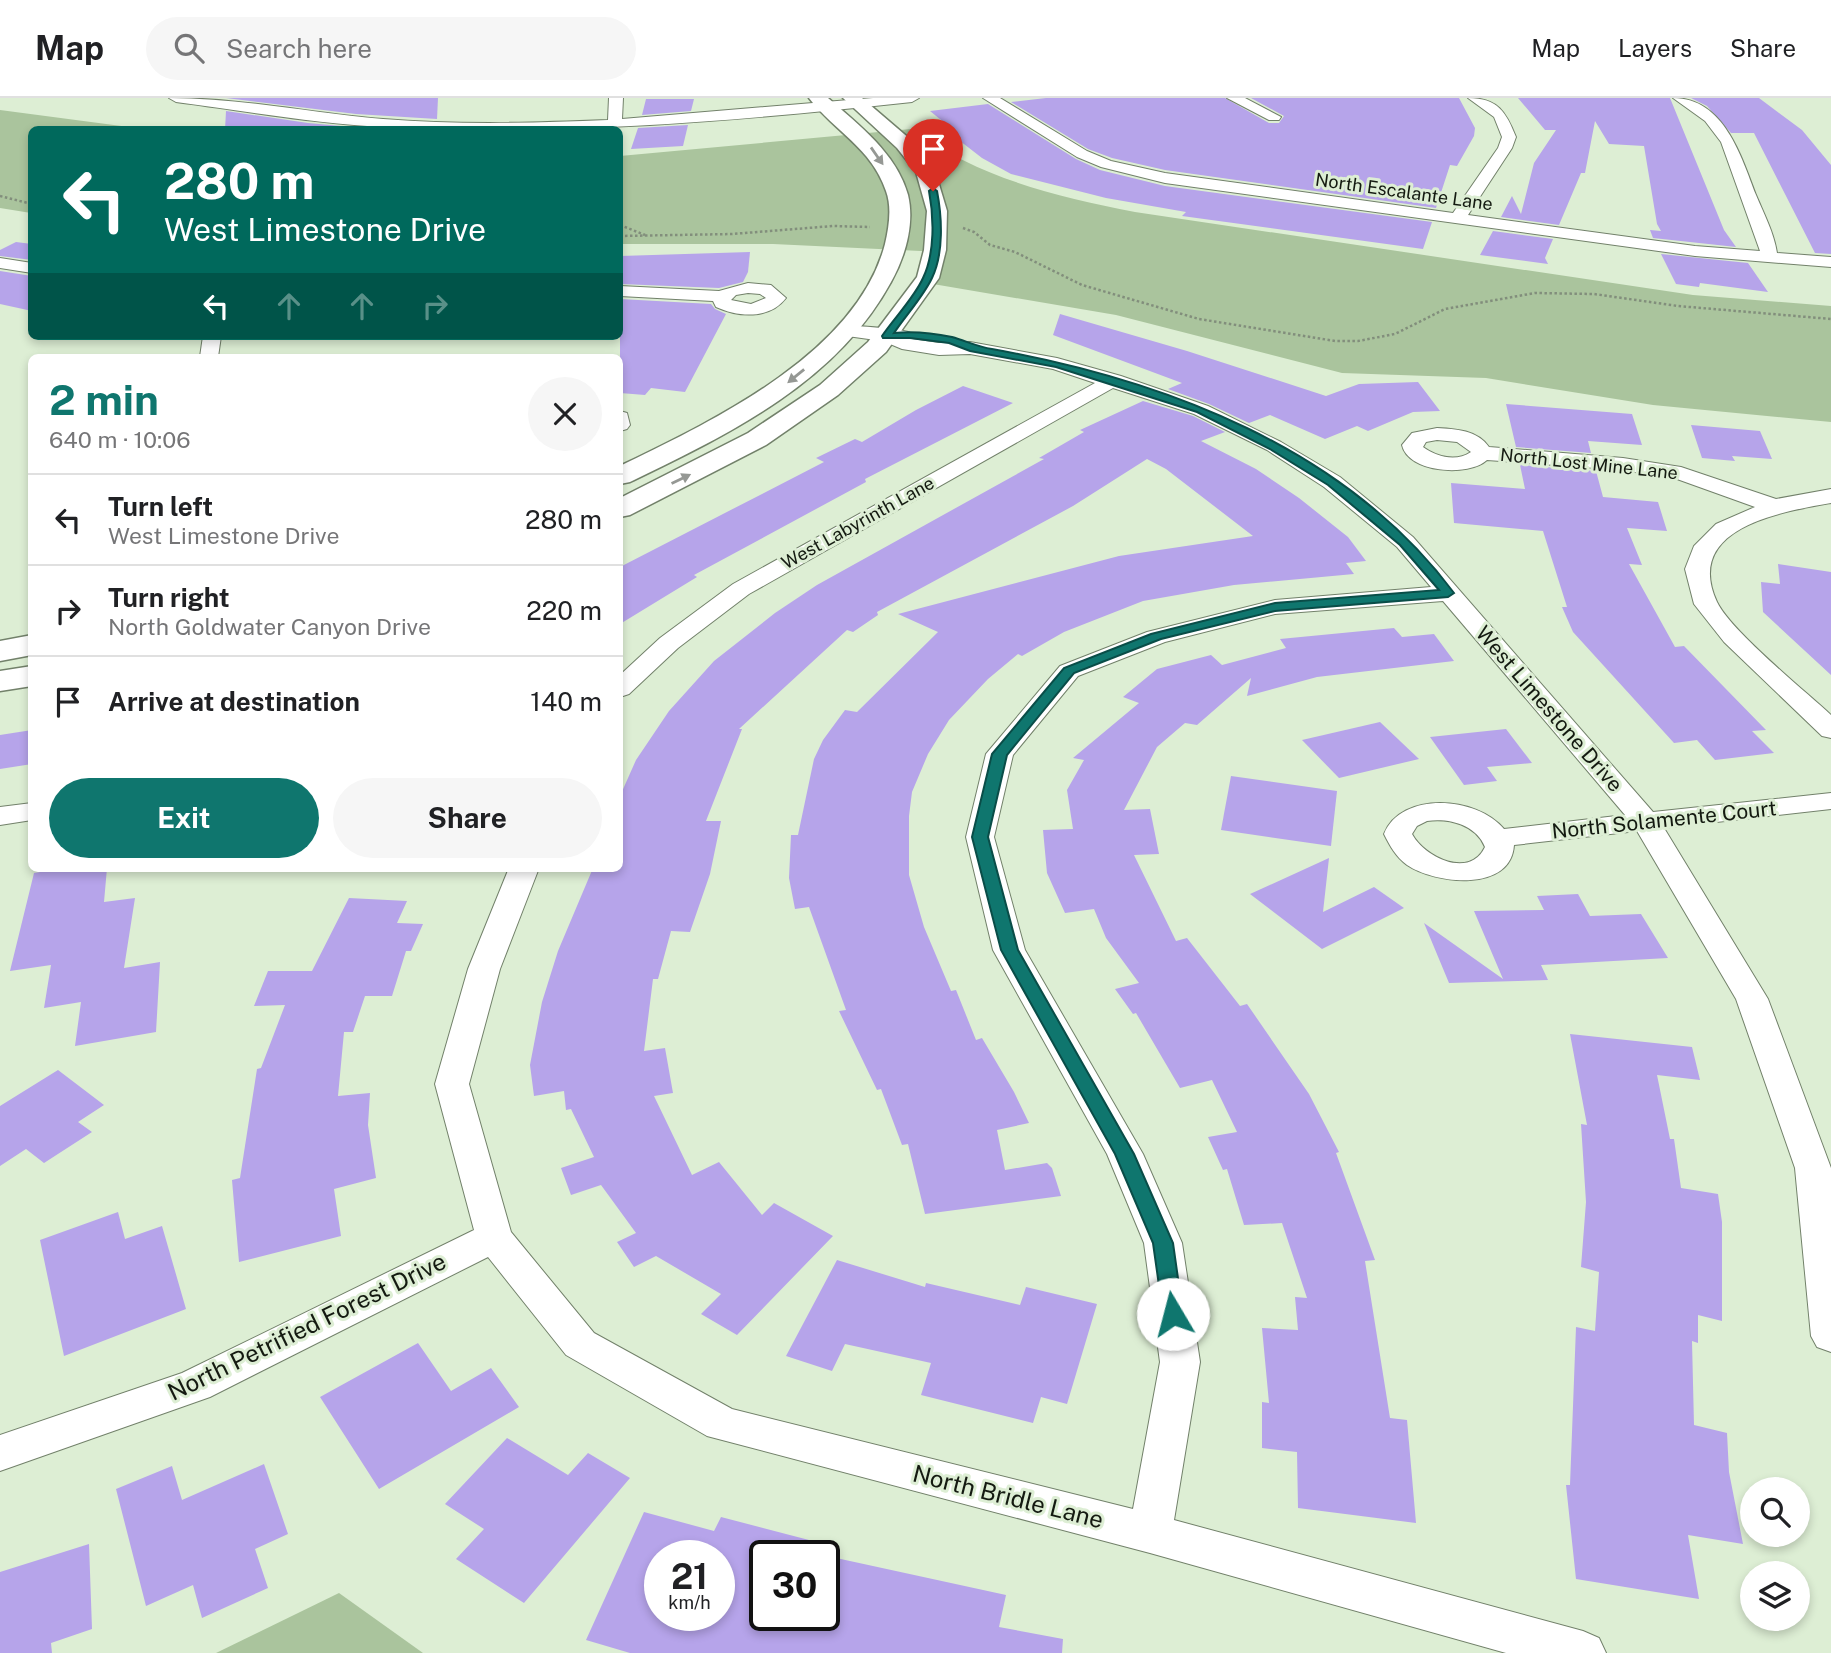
<!DOCTYPE html>
<meta charset="utf-8">
<style>
:root{--surface:#fff;--page:#f6f6f6;--text:#202124;--muted:#757577;--line:#e0e0e0;--accent:#0f766e}
body{margin:0;font-family:"Public Sans",sans-serif;background:var(--page);color:var(--text);height:100vh;display:flex;flex-direction:column;font-size:26px;white-space:nowrap}
*{box-sizing:border-box;margin:0}
p{font-size:23px;color:var(--muted)}
.icon{flex:none;width:38px;height:38px;fill:none;stroke:currentColor;stroke-width:2;stroke-linecap:round;stroke-linejoin:round}
.map{position:relative;flex:1;overflow:hidden}
.side{position:absolute;left:28px;top:256px;width:595px;height:518px;display:flex;flex-direction:column;background:var(--surface);border-radius:10px;box-shadow:0 4px 10px #0003}
.side>*{flex:none}
.top-card{position:absolute;left:28px;top:28px;width:595px;height:214px;border-radius:10px;box-shadow:0 4px 10px #0003;background:#00695c;color:#fff;overflow:hidden}
.fabs{position:absolute;left:1740px;top:1379px;display:grid;gap:14px}
.fabs a{display:grid;place-items:center;width:70px;height:70px;border-radius:50%;background:var(--surface);box-shadow:0 4px 10px #0003;font-size:35px}
.speed{position:absolute;left:644px;top:1442px;display:flex;gap:14px;font-size:35px;font-weight:700;text-align:center}
.speed>*{display:grid;place-content:center;width:91px;height:91px;border-radius:50%;background:var(--surface);box-shadow:0 4px 10px #0003;line-height:1}
.speed small{font-size:18px;font-weight:400}
.speed .limit{border:4px solid #111;border-radius:10px;background:#fff;color:#111}
.pin{position:absolute;display:grid;place-items:center;width:60px;height:60px;color:#fff;margin:-72px -30px;border-radius:50% 50% 50% 0;rotate:-45deg;box-shadow:0 0 7px #0007}
.pin .icon{rotate:45deg}
.me{position:absolute;width:77px;margin:-38px;rotate:352deg;stroke-linejoin:round;filter:drop-shadow(0 0 5px #0008)}
.turn{display:flex;align-items:center;gap:24px;height:147px;padding:0 21px;font-size:32px}
.turn .icon{width:91px;height:91px;stroke-width:2.5}
.turn b{display:block;font-size:49px;line-height:60px}
.lanes{display:flex;align-items:center;height:66px;padding:0 21px;background:#0003;justify-content:center;gap:35px;direction:ltr}
.lanes .off{opacity:.35}
.round{display:grid;place-items:center;flex:none;width:74px;height:74px;border-radius:37px;background:var(--page)}
.head{display:flex;align-items:center;justify-content:space-between;height:119px;padding:0 21px}
h1{font-size:42px;font-weight:700;line-height:52px;color:var(--accent)}
.action{display:flex;gap:14px;margin-top:auto;padding:14px 21px}
.action a{flex:1;height:80px;border-radius:42px;background:var(--accent);color:#fff;font-size:28px;font-weight:700;line-height:80px;text-align:center}
.action a+a{background:var(--page);color:var(--text)}
ul{padding:0;list-style:none}
li{display:flex;align-items:center;gap:21px;height:91px;padding:0 21px;border-top:2px solid var(--line)}
li div{flex:1}
li b{display:block;font-size:26px}
li em{font-style:normal}
header{display:flex;align-items:center;gap:42px;box-sizing:border-box;height:98px;padding:0 35px;background:var(--surface);border-bottom:2px solid var(--line)}
header strong{font-size:33px}
nav{display:flex;gap:38px;margin-inline-start:auto;font-size:24px}
.search{width:490px;height:63px;background:var(--page);display:flex;align-items:center;gap:18px;box-sizing:border-box;padding:0 24px;border-radius:38px;color:var(--muted);font-size:26px}
.map>svg:first-child{display:block}
</style>
<header>
<strong>Map</strong>
<div class="search"><svg class="icon" aria-label="search" viewBox="0 0 24 24"><circle cx="10" cy="10" r="6"/><path d="M15 15l6 6"/></svg>Search here</div>
<nav><a>Map</a><a>Layers</a><a>Share</a></nav>
</header>
<div class="map">
<svg width="1831" height="1555" viewBox="0 0 1831 1555">
<rect width="100%" height="100%" fill="#ddeed4"/>
<g fill="#aac49d">
<path d="M0 12 144 31 32 32 31 115 0 110Z"/>
<path d="M911 31C979 80 1054 98 1135 114L1693 197 1831 208V324L1653 307 1486 280 1342 275 1116 217 933 186 942 154 773 146H620V58Z"/>
<path d="M339 1495 423 1555H216Z"/>
</g>
<g fill="#b6a4ea" fill-rule="evenodd">
<path d="M226 0H438L437 21 356 16Z"/>
<path d="M1046 0H1225L1269 25H1279L1284 18 1251 0H1459L1475 30 1474 38 1457 68 1450 67 1436 110 1165 72 1112 60 1088 51 1011 4Z"/>
<path d="M1518 0H1670L1724 132 1736 149 1653 140 1650 132 1661 133 1657 126 1644 48 1609 46 1595 23 1585 75H1581L1559 127 1501 119 1512 98 1521 116 1534 65 1556 32H1545Z"/>
<path d="M1691 0H1759L1802 32 1831 67V156L1815 155 1754 35H1731L1707 8Z"/>
<path d="M646 1H694L691 13 642 17Z"/>
<path d="M988 6 1076 61 1100 72 1165 88 1432 124 1423 151 1182 118 1186 114 1106 100 1011 76 982 60 951 36 957 35 930 13Z"/>
<path d="M226 13 308 25 385 32H225Z"/>
<path d="M688 27 683 48 631 51 638 30Z"/>
<path d="M1493 133 1553 141 1545 160 1548 166 1480 157Z"/>
<path d="M16 144 32 146V162L0 158V152Z"/>
<path d="M750 154 748 174 743 184 719 190 620 186V158Z"/>
<path d="M1661 156 1748 165 1768 194 1700 185 1699 189 1676 186Z"/>
<path d="M0 173 32 178V213L0 206Z"/>
<path d="M620 201 711 206 715 211 726 216 685 294 651 290 645 297 620 295Z"/>
<path d="M1060 216 1187 253 1326 298 1359 286 1418 284 1440 313 1413 314 1368 333 1357 328 1325 341 1270 317 1249 325 1209 306 1168 291 1182 285 1053 237Z"/>
<path d="M963 288 1013 305 865 381 866 384 694 477 697 479 620 526V469L824 364 816 360 855 341 862 344 916 312Z"/>
<path d="M1143 303 1193 318 1225 334 1201 343 1256 371 1299 400 1348 439 1366 463 1346 465 1354 476 1234 487 1143 503 1064 534 1022 558 1018 556 988 581 949 622 928 656 912 694 909 718V777L924 829 951 893 956 892 976 942 982 940 1014 994 1029 1025 997 1032 1005 1072 1047 1065 1052 1070 1061 1098 925 1116 908 1046 902 1047 881 991 877 992 839 913 846 912 809 809 795 811 789 780 791 737H798L814 661 823 642 845 612 857 614 938 534 898 516 1119 458 1253 438 1166 371 1147 361 1073 408 877 514 878 517 853 534 847 532 739 631H742L706 723H721L710 776 690 834 671 833 658 881H653L644 953 665 950 673 995 654 998 692 1077 719 1064 762 1117 774 1105 833 1138 737 1237 701 1216 721 1196 656 1158 634 1169 617 1144 636 1135 601 1087 571 1097 561 1070 594 1059 571 1011 566 1012 564 993 534 998 530 967 542 904 558 853 593 770H620V698L636 662 669 613 714 563 775 515 817 487 1044 361 1039 360 1084 334 1080 332Z"/>
<path d="M1506 306 1632 316 1642 347 1588 343 1591 355 1516 349Z"/>
<path d="M1691 327 1760 333 1772 361 1732 358 1735 363 1702 360Z"/>
<path d="M1520 367 1596 373 1603 399 1658 404 1667 433 1627 430 1642 467 1629 466 1675 549 1684 548 1766 632 1752 633 1774 655 1715 662 1697 642 1674 645 1573 534 1562 509H1567L1543 433 1454 425 1451 385 1525 391Z"/>
<path d="M1778 466 1831 474V577L1763 514 1761 484 1780 486Z"/>
<path d="M1394 530 1402 539 1434 536 1454 563 1317 579 1247 598 1251 580 1197 627 1185 625 1157 649 1124 712 1150 711 1159 756 1134 757 1176 843 1187 840 1240 908 1247 906 1309 996 1339 1054 1336 1055 1375 1162 1365 1163 1390 1320 1407 1322 1416 1425 1298 1410 1297 1354 1262 1350V1304L1269 1305 1262 1230 1298 1232 1295 1199 1307 1200 1282 1125 1244 1127 1227 1071 1223 1072 1208 1039 1237 1034 1212 982 1180 990 1136 915 1133 916 1115 891 1139 885 1106 840 1094 811 1065 815 1047 775 1043 732 1073 731 1067 692 1084 662 1073 660 1139 605 1123 599 1157 571 1211 557 1222 567 1286 550 1280 541Z"/>
<path d="M1380 624 1419 661 1339 680 1302 642Z"/>
<path d="M1506 631 1532 665 1487 669 1497 683 1464 687 1430 639Z"/>
<path d="M32 632V666L0 671V637Z"/>
<path d="M1231 678 1337 693 1331 748 1221 732Z"/>
<path d="M1329 760 1323 814 1374 789 1404 810 1322 851 1250 796Z"/>
<path d="M46 770H107L104 804 135 800 124 870 160 864 156 934 75 948 81 904 44 910 51 867 10 873 34 775 46 773Z"/>
<path d="M1578 796 1590 818 1641 816 1668 860 1541 867 1548 882 1449 885 1424 825 1503 881 1474 813 1544 812 1537 798Z"/>
<path d="M349 800 407 803 397 825 423 826 411 853H406L392 898H365L353 934H344L338 998 370 995 368 1027 376 1080 334 1091 341 1138 239 1164 232 1082 240 1080 257 971 261 970 285 907 254 908 268 873H312Z"/>
<path d="M1570 936 1692 949 1700 982 1657 977 1670 1041H1674L1681 1090 1718 1096 1722 1124V1223L1698 1217V1245L1692 1243 1694 1327 1727 1335 1729 1374 1743 1446 1688 1437 1699 1501 1576 1481 1566 1387H1570L1576 1229 1595 1233 1599 1174 1581 1169 1586 1104 1581 1026 1587 1027Z"/>
<path d="M58 972 104 1007 78 1024 92 1034 44 1065 26 1051 0 1068V1008Z"/>
<path d="M118 1114 125 1141 162 1128 186 1211 64 1258 40 1142Z"/>
<path d="M837 1162 925 1189 926 1185 1020 1207 1026 1189 1097 1206 1067 1306 1041 1299 1033 1325 921 1297 931 1265 845 1246 832 1273 786 1258Z"/>
<path d="M418 1245 451 1293 491 1270 519 1309 379 1391 320 1299Z"/>
<path d="M507 1340 568 1377 588 1355 630 1380 524 1505 456 1461 484 1431 445 1406Z"/>
<path d="M264 1366 288 1436 255 1451 268 1490 202 1520 193 1487 146 1508 116 1391 172 1368 182 1402Z"/>
<path d="M644 1414 714 1433 721 1419 832 1448 830 1458H827L1006 1497 999 1529 1063 1541 1062 1555H630L586 1542ZM660 1458H719V1517H660ZM765 1458H824V1517H752L765 1485Z"/>
<path d="M89 1446 92 1531 51 1545 52 1555H0V1474Z"/>
</g>
<g fill="none" stroke-linecap="round" stroke-linejoin="round">
<defs>
<g id="minor">
<path d="M169 0C241 0 311 15 383 21 458 27 533 25 608 22L609 0H623L622 21 873 0H919L912 4C737 23 563 38 387 29 317 26 246 13 176 4Z"/>
<path d="M983 0H1000L1087 53 1111 63 1165 75 1453 115 1498 50 1502 39 1494 19 1468 0C1498 0 1506 14 1516 39L1512 50 1468 117 1695 148 1760 153 1721 44 1705 23 1673 0C1724 0 1741 58 1756 97 1764 116 1774 135 1777 155L1831 159V169L1695 158 1165 85 1101 69 1077 59Z"/>
<path d="M1227 0H1245L1281 19 1279 22H1269Z"/>
<path d="M0 160 32 165V175L0 170Z"/>
<path d="M748 185 771 187 786 200C769 222 738 219 716 209L713 203 620 198V188L719 193ZM748 195 760 196 766 200 751 206 731 202 736 197Z"/>
<path d="M847 227C861 229 908 230 914 237L912 241 939 245 970 244 1057 260 1121 278 1208 308 1281 344 1340 379 1413 439 1653 714 1831 695V711L1664 730 1768 901 1831 1070V1254L1817 1249 1811 1238 1795 1070 1736 901 1637 733 1514 747C1511 795 1435 786 1407 767 1396 759 1390 748 1384 736 1401 693 1477 698 1504 731L1625 717 1443 503 1275 516 1165 544 1078 578 1013 657 994 739 1025 852 1143 1056 1182 1145 1200 1264 1174 1422 1583 1533 1599 1540 1606 1555H1506L1150 1455 707 1338 566 1257 488 1159 210 1299 0 1373V1337L182 1275 474 1132 435 986 468 871 509 770H539L500 871 469 986 511 1134 594 1235 732 1311 1133 1411 1160 1264 1144 1145 1107 1056 993 852 966 739 986 656 1060 568 1147 534 1275 502 1431 489 1397 449 1324 389 1267 352 1194 316 1113 290 749 496 678 550 629 596 620 599V577L660 540 733 486 1095 285 1053 271 970 256 939 257 902 251 883 243 840 237 838 233ZM1427 723C1450 720 1476 727 1485 749 1470 781 1425 760 1412 736L1417 728Z"/>
<path d="M203 238H221L218 259H200Z"/>
<path d="M620 313 627 315 630 327 627 331 620 333Z"/>
<path d="M1437 330C1456 331 1477 332 1489 349L1623 360 1681 369 1776 401 1831 391V405C1780 414 1683 430 1717 504 1731 533 1804 592 1831 617V640L1822 638 1724 544 1694 506 1685 471 1694 448 1716 426 1755 409 1677 381 1623 372 1487 362C1469 379 1408 375 1402 347L1412 335ZM1437 342 1457 344 1471 354C1456 364 1437 359 1423 349L1426 344Z"/>
<path d="M32 705V722L0 727V709Z"/>
</g>
<g id="tertiary">
<path d="M809 0H828C859 27 897 56 908 97 915 126 905 159 891 184 836 285 729 336 630 384L620 386V368C713 323 857 255 885 146 889 129 892 109 886 93 871 49 835 34 809 0Z"/>
<path d="M843 0H862L911 42 935 73 947 113 946 152 939 180 886 254 838 297 766 347 630 417 620 419V400L748 335 820 287 868 244 917 179 924 152 927 113 916 74 897 50Z"/>
<path d="M32 537V557L0 563V543Z"/>
<path d="M32 568V588L0 593V573Z"/>
</g>
</defs>
<use href="#minor" stroke="#72816a" stroke-width="2"/>
<use href="#tertiary" stroke="#72816a" stroke-width="3"/>
<g stroke="#828e7c" stroke-width="2.5" stroke-dasharray="2.5 2.5" stroke-linecap="butt">
<path d="M0 98 32 106"/>
<path d="M620 127 645 137"/>
<path d="M963 130 974 134 990 147 1015 154 1082 187 1199 221 1335 243H1358L1395 236 1445 211 1535 195 1594 196 1678 208 1831 221"/>
<path d="M620 138 732 136 833 128 870 129"/>
</g>
<use href="#minor" fill="#fff" fill-rule="evenodd"/>
<use href="#tertiary" fill="#fff" fill-rule="evenodd"/>
</g>
<defs><path id="oneway-solid" d="M-6-.8H1V-3.2L6.5 0L1 3.2V.8H-6Z" transform="scale(1.75)"/></defs>
<g fill="#959894">
<use href="#oneway-solid" transform="translate(877 58) rotate(55)"/>
<use href="#oneway-solid" transform="translate(796 278) rotate(141)"/>
<use href="#oneway-solid" transform="translate(681 381) rotate(-26)"/>
</g>
<path fill="#0f766e" stroke="#0a4d48" stroke-width="2" d="M933 90 937 93C942 119 944 155 932 180 923 199 906 217 894 235 913 233 933 235 952 239 966 243 978 249 992 251 1165 282 1346 350 1454 495L1448 499 1275 513 1161 541 1074 575 1007 657 988 739 1018 852 1134 1056 1173 1145 1183 1216 1180 1222 1173 1225 1166 1222 1163 1216 1153 1145 1115 1056 1001 852 972 739 992 656 1064 570 1151 536 1275 505 1439 492 1400 447 1328 387 1270 351 1197 314 1056 269 970 253 949 245 910 240H883L882 238C895 219 914 200 923 180 935 155 934 119 929 93Z"/>
<g text-anchor="middle" stroke-width="6" stroke-linejoin="round" paint-order="stroke">
<g font-size="18" fill="#141a11" stroke="#ddeed4">
<text transform="translate(1404 94) rotate(8)" y="6">North Escalante Lane</text>
<text transform="translate(1589 366) rotate(6)" y="6">North Lost Mine Lane</text>
<text transform="translate(858 425) rotate(-29)" y="6">West Labyrinth Lane</text>
</g>
<g font-size="21" fill="#141a11" stroke="#ddeed4">
<text transform="translate(1549 611) rotate(49)" y="7">West Limestone Drive</text>
<text transform="translate(1664 722) rotate(-6)" y="7">North Solamente Court</text>
</g>
<g font-size="24" fill="#141a11" stroke="#ddeed4">
<text transform="translate(307 1229) rotate(-26)" y="8">North Petrified Forest Drive</text>
<text transform="translate(1008 1399) rotate(14)" y="8">North Bridle Lane</text>
</g>
</g>
</svg>
<div class="fabs">
<a><svg class="icon" aria-label="search" viewBox="0 0 24 24"><circle cx="10" cy="10" r="6"/><path d="M15 15l6 6"/></svg></a>
<a><svg class="icon" aria-label="layers" viewBox="0 0 24 24"><path d="M12 4l9 5-9 5-9-5zM3 14l9 5 9-5"/></svg></a>
</div>
<div class="speed"><div>21<small>km/h</small></div><div class="limit">30</div></div>
<div class="pin" style="left:933px;top:93px;background:#d93025"><svg class="icon" aria-label="arrive" viewBox="0 0 24 24"><path d="M6 21V4h12l-3 4 3 4H6"/></svg></div>
<svg class="me" style="left:1173px;top:1216px" viewBox="-20 -20 40 40"><circle r="19" fill="#fff"/><path d="M0-13L10 11 0 6-10 11z" fill="#0f766e"/></svg>
<div class="top-card">
<div class="turn"><svg class="icon" aria-label="left" viewBox="0 0 24 24"><path d="M17 20v-9H6M10 6l-5 5 5 5"/></svg><div><b>280 m</b>West Limestone Drive</div></div>
<div class="lanes"><svg class="icon" aria-label="left" viewBox="0 0 24 24"><path d="M17 20v-9H6M10 6l-5 5 5 5"/></svg><svg class="icon off" aria-label="ahead" viewBox="0 0 24 24"><path d="M12 20V5M6 11l6-6 6 6"/></svg><svg class="icon off" aria-label="ahead" viewBox="0 0 24 24"><path d="M12 20V5M6 11l6-6 6 6"/></svg><svg class="icon off" aria-label="right" viewBox="0 0 24 24"><path d="M7 20v-9h11M14 6l5 5-5 5"/></svg></div>
</div>
<section class="side">
<div class="head"><div><h1>2 min</h1><p>640 m · 10:06</p></div><a class="round"><svg class="icon" aria-label="close" viewBox="0 0 24 24"><path d="M6 6l12 12M18 6L6 18"/></svg></a></div>
<ul>
<li><svg class="icon" aria-label="left" viewBox="0 0 24 24"><path d="M17 20v-9H6M10 6l-5 5 5 5"/></svg><div><b>Turn left</b><p>West Limestone Drive</p></div><em>280 m</em></li>
<li><svg class="icon" aria-label="right" viewBox="0 0 24 24"><path d="M7 20v-9h11M14 6l5 5-5 5"/></svg><div><b>Turn right</b><p>North Goldwater Canyon Drive</p></div><em>220 m</em></li>
<li><svg class="icon" aria-label="arrive" viewBox="0 0 24 24"><path d="M6 21V4h12l-3 4 3 4H6"/></svg><div><b>Arrive at destination</b></div><em>140 m</em></li>
</ul>
<div class="action"><a>Exit</a><a>Share</a></div>
</section>
</div>
